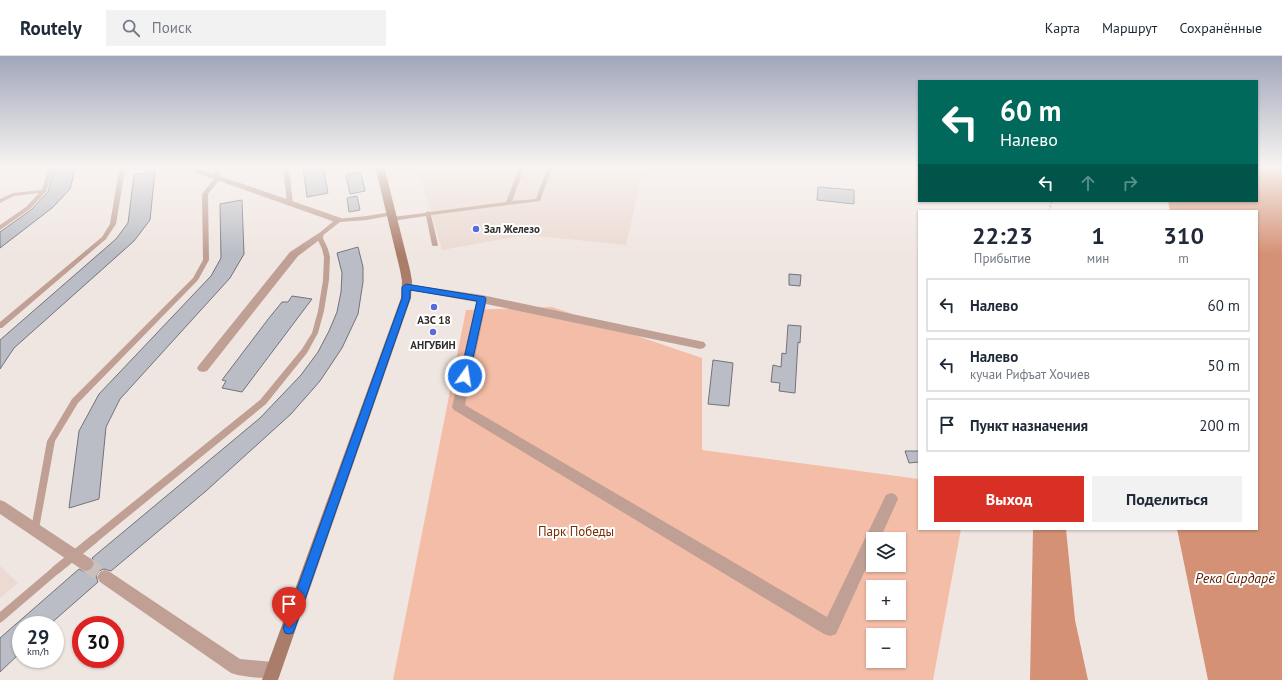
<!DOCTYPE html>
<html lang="ru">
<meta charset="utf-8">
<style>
:root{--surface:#fff;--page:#f2f2f3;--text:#1f2937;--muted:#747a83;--line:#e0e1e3;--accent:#d93025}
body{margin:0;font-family:"PT Sans",sans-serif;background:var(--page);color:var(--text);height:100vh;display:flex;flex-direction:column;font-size:15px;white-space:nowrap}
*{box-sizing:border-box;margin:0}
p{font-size:13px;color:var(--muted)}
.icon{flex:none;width:22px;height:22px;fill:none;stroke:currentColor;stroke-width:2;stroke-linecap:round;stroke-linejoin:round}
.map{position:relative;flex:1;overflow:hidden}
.side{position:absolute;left:918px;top:154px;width:340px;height:320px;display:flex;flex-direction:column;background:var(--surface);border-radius:0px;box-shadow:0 1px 3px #0004}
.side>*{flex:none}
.guide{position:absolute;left:918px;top:24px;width:340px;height:122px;border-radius:0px;box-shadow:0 1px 3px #0004;background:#00695c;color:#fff;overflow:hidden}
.buttons{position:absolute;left:866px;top:476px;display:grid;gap:8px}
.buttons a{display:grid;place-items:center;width:40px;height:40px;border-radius:0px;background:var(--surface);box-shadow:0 1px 3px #0004;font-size:20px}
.speed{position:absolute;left:12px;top:560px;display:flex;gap:8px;font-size:20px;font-weight:700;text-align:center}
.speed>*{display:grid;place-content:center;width:52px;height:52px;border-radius:50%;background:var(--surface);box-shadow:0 1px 3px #0004;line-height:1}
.speed small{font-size:10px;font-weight:400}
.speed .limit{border:6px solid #d22;background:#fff;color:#111}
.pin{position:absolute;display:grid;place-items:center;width:34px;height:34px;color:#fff;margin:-41px -17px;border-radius:50% 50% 50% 0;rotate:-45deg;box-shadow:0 0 4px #0007}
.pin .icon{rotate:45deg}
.me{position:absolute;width:44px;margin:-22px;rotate:13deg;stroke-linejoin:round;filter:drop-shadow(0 0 3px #0008)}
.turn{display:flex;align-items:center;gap:14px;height:84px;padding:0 16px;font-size:18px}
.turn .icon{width:52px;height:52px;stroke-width:2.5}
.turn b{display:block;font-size:28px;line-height:34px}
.lanes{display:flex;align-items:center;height:38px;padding:0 16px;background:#0003;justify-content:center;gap:20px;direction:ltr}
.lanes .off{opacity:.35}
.eta{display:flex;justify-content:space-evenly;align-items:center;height:68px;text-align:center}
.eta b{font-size:24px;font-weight:700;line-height:28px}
.action{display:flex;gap:8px;margin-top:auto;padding:8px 16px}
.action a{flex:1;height:46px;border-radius:0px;background:var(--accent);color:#fff;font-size:16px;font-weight:700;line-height:46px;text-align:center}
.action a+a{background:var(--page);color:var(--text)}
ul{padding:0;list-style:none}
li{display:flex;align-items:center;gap:12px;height:54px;margin:0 8px 6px;padding:0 8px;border:2px solid var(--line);border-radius:0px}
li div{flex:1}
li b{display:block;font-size:15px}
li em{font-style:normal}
header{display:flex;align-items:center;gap:24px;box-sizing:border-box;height:56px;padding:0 20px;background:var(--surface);border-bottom:1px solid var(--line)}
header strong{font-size:19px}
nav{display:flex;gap:22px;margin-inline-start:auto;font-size:14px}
.search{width:280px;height:36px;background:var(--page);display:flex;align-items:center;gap:10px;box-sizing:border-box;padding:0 14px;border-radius:0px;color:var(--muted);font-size:15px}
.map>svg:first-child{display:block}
</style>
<header>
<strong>Routely</strong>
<div class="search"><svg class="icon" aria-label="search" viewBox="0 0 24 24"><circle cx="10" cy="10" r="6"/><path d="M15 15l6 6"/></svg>Поиск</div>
<nav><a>Карта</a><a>Маршрут</a><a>Сохранённые</a></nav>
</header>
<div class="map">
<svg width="1282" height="624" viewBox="0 0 1282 624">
<rect width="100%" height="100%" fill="#f0e6e1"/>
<g fill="#ebd9d2">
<path d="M417 110H644L626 189 526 179 442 194Z"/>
<path d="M0 510 18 527 0 542Z"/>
</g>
<path fill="#f4bda7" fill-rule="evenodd" d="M552 251 702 302V394L919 423V473H961L933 624H393L466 254ZM873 483H899V509H873ZM873 531H899V557H873ZM873 579H899V605H873Z"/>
<g fill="#d59175">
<path d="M1257 110H1282V624H1208L1177 473H1257V155H1170L1168 145H1257Z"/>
<path d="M1033 473H1066L1075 564 1088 624H1030Z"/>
</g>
<g fill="#babdc5" stroke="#71737b">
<path d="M55 110H76L70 133 52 152 0 192V176L31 154 48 136Z"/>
<path d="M303 110H323L328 137 307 141Z"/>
<path d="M155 115 150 164 134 185 14 292 0 313V284L116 183 128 167 134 119Z"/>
<path d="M361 116 365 135 350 138 346 119Z"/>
<path d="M818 131 854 134V148L817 144Z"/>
<path d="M357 140 360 154 349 156 347 142Z"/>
<path d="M242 144 244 198 230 222 120 343 106 371 99 443 69 452 79 375 99 338 211 220 221 202 220 148Z"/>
<path d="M358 191 363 211V226L358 258 342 292 320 325 291 358 206 435 111 515 104 513 99 515 96 520 98 526 49 569H21V596L0 616V582L79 513 85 516 92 514 95 507 92 502 260 362 301 319 318 296 329 275 337 256 341 236 342 217 337 197Z"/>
<path d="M789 218 801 219 800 230 789 229Z"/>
<path d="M292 240 312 243 242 336 222 332 226 325 222 324 269 262 282 246H288Z"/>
<path d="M788 269 801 270 800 287 798 286 795 337 779 335 780 327 771 326 773 309 781 311 782 297 786 298Z"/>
<path d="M713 304 733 307 729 350 708 348Z"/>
<path d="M905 395H919V406L909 407Z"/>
</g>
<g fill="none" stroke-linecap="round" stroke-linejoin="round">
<path stroke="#cac1bd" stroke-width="15" stroke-dasharray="15 8" stroke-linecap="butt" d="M86 508 105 521"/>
<path stroke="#afa7a4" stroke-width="2" stroke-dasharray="1.5 2.5" stroke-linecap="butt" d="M1049 155 1052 145"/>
<g fill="#c0a094" fill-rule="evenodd">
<path d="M49 110H54L46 136 30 153 0 174V169L26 151 39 137 14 140 0 147V143L13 137 42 134Z"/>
<path d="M121 110H126L125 114 116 168 106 183 2 272H0V266L102 181 110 168 119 114Z"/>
<path d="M214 110H220V123L208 138 209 204 198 224 78 347 55 385 39 473 38 476 35 477 32 476 31 473 47 385 72 343 193 222 203 204 202 138 214 123Z"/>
<path d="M283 110H289L293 148 290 150 287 148Z"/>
<path d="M520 110H525L512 145 536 143 548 110H553L540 145 431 159 438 189 437 190H433L432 189 426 160 392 165 389 163 392 161 425 157 428 155 430 156 506 146Z"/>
<path d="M391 156 394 158 393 159 367 164 340 166 322 180 328 193 330 201 329 224 324 255 318 277 307 297 266 348 97 486 94 487 91 486 90 483 91 480 260 344 302 293 312 277 318 255 323 224 324 201 322 193 316 180 317 179 336 163 367 160Z"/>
<path d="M56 510 59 511 60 514 59 517 3 565 0 567V556L53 511Z"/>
</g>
<g fill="#c0a094" fill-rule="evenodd">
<path d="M177 110H191L341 162 343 164 341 166H335Z"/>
<path d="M319 177 324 180 322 182 298 200 207 315 203 316 199 315 197 312 199 309 290 196Z"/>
<path d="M407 228 482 239 704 286 706 289 704 292 700 293 486 248 465 349 827 561 886 439 891 437 896 439 898 443 880 483H873V497L836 578 830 580 824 578 454 354 452 351 476 246 403 233 402 231 403 229Z"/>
<path d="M0 444 5 446 91 503 94 508 91 513 86 515 81 513 0 458Z"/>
<path d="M105 514 110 516 240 603 273 606 279 608 281 614 279 620C268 624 242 621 231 617L100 526 97 521 100 516Z"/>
</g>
<path fill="#aa7d6b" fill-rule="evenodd" d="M375 110H384L410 214 412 225 411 242 278 624H262L401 242 402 225 400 214Z"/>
<path stroke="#c0a094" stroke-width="9" d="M56 514 94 483"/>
</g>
<linearGradient id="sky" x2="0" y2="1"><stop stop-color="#a0a6ba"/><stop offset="0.56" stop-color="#f8f4f2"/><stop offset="1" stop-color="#f8f4f2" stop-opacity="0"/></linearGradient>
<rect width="1282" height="198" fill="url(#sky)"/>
<path fill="#1a73e8" stroke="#114b97" d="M406 228 485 241 486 243 469 320 465 324 460 320 477 245 410 234V242L295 572 293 577 289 578 285 577 283 572 402 242V231Z"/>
<g fill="#5969e0" stroke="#fff" stroke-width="1.5">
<circle cx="476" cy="173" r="4"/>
<circle cx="434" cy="251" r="4"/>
<circle cx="433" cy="276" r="4"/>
</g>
<g text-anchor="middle" stroke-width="4" stroke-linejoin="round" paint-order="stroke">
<g font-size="11" font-weight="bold" fill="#312d2c" stroke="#fff">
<text x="484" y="177" text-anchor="start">Зал Железо</text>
<text x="434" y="268">АЗС 18</text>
<text x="433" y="293">АНГУБИН</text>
</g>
<g font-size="13" fill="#7d2c00" stroke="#fff">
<text x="576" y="480">Парк Победы</text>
</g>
<g font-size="14" font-style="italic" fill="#5a1d00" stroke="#fff">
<text x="1235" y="527">Река Сирдарё</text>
</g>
</g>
</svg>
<div class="buttons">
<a><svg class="icon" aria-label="layers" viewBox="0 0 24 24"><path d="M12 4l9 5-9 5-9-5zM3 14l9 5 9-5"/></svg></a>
<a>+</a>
<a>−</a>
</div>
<div class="speed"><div>29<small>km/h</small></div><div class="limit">30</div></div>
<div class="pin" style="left:289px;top:572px;background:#d93025"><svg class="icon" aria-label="arrive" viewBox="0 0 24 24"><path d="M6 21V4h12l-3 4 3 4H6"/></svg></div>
<svg class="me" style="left:465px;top:320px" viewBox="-20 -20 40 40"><circle r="17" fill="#1a73e8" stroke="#fff" stroke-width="3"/><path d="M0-11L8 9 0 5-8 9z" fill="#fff"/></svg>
<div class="guide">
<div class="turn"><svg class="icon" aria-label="left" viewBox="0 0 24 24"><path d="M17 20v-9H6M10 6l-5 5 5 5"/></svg><div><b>60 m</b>Налево</div></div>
<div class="lanes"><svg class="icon" aria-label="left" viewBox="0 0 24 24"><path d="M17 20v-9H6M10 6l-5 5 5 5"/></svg><svg class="icon off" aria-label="ahead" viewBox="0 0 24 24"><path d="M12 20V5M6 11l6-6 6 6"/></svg><svg class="icon off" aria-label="right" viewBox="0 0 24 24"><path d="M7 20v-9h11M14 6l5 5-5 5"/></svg></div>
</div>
<section class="side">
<div class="eta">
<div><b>22:23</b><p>Прибытие</p></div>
<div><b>1</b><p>мин</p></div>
<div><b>310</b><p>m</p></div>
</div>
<ul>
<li><svg class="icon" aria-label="left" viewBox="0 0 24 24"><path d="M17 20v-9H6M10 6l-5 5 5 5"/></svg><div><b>Налево</b></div><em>60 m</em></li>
<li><svg class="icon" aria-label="left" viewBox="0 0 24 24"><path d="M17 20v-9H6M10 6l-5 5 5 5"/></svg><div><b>Налево</b><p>кучаи Рифъат Хочиев</p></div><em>50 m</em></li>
<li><svg class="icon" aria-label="arrive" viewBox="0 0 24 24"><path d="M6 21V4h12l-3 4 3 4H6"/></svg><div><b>Пункт назначения</b></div><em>200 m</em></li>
</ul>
<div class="action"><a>Выход</a><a>Поделиться</a></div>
</section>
</div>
